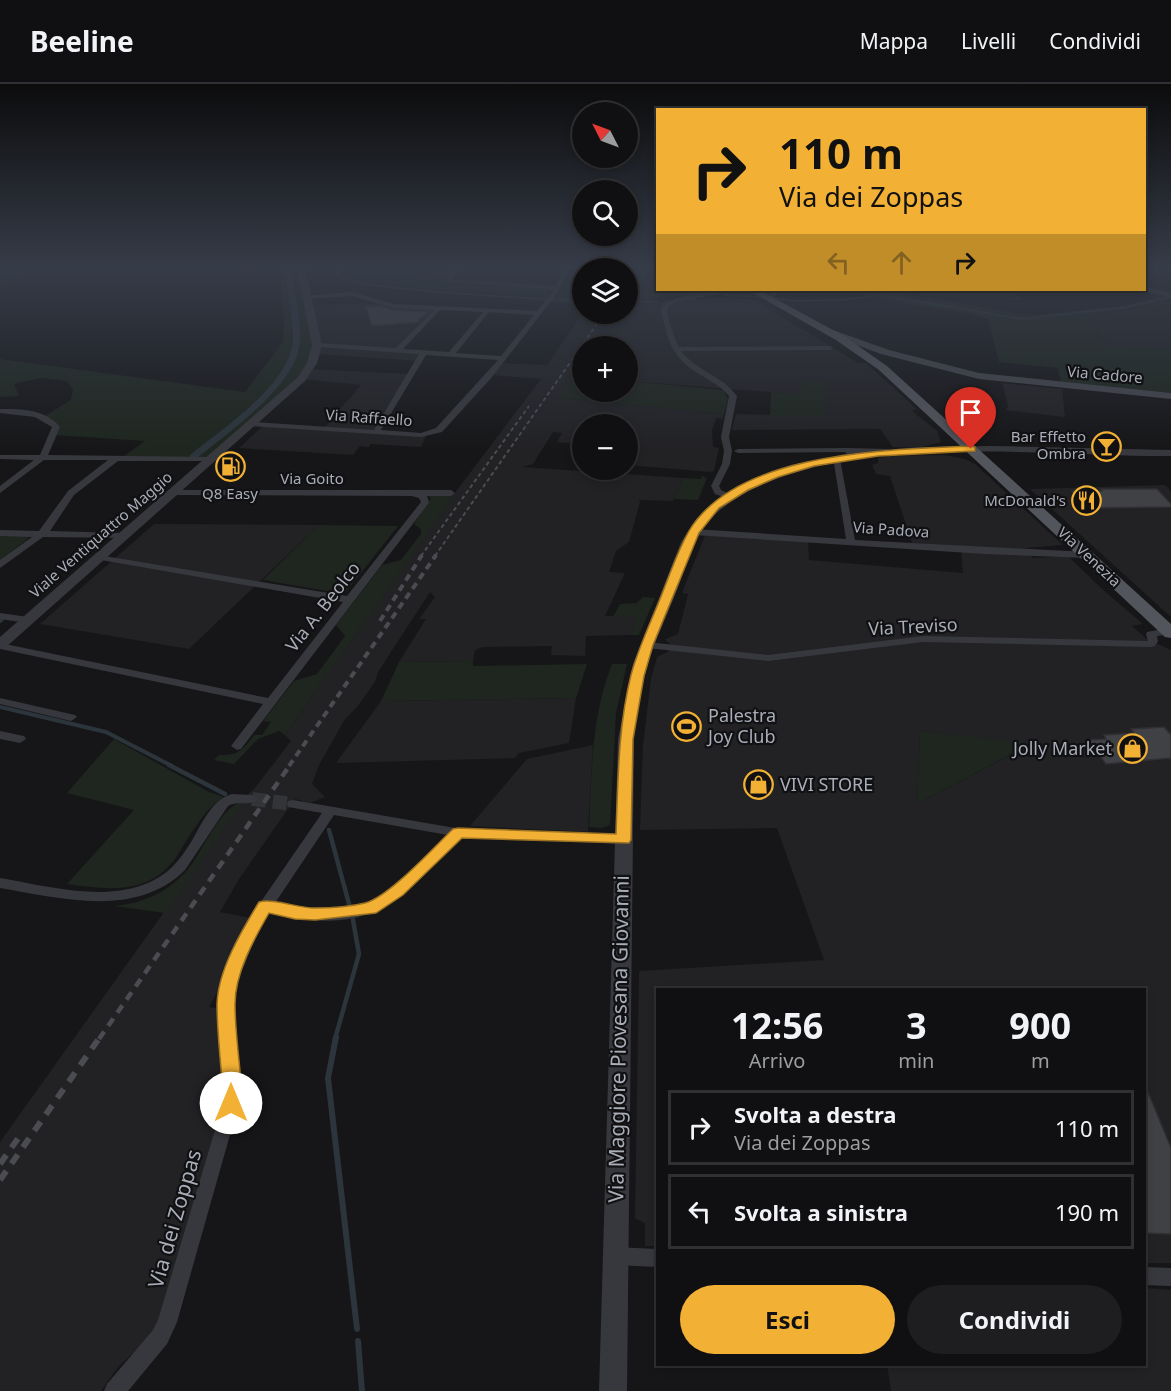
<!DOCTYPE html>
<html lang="it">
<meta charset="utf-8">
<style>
:root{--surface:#101012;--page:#1e1e20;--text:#f1f3f6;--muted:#9c9d9f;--line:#303032;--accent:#f2b134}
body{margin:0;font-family:"Noto Sans",sans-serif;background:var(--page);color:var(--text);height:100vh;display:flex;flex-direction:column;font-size:22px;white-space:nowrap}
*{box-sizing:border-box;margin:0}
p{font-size:20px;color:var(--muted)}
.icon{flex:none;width:33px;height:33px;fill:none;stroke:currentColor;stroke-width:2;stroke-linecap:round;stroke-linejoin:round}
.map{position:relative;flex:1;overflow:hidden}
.details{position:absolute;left:656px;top:904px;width:490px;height:378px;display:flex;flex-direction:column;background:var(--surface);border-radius:0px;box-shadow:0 3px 9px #0003,0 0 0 2px var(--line)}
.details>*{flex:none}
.guide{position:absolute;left:656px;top:24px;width:490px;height:183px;border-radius:0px;box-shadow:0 3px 9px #0003,0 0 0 2px var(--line);background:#f2b134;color:#111;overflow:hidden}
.needle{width:39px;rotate:312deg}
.tools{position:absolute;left:572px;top:18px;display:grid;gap:12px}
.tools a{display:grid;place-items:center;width:66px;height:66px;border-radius:50%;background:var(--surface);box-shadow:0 3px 9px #0003,0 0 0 2px var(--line);font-size:30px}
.pin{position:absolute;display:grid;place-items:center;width:51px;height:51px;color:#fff;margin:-62px -26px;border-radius:50% 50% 50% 0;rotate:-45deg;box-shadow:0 0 6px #0007}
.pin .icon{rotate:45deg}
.me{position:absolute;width:66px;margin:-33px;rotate:0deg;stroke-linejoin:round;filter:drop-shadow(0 0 4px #0008)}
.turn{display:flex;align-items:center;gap:21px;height:126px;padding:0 24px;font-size:27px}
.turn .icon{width:78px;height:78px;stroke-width:2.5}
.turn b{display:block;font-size:42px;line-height:51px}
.lanes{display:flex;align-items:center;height:57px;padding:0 24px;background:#0003;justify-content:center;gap:30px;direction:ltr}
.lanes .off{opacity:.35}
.eta{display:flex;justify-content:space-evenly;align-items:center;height:102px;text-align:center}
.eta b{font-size:36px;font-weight:700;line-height:42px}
.primary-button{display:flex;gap:12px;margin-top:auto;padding:12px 24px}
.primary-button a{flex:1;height:69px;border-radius:36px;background:var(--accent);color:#111;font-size:24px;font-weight:700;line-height:69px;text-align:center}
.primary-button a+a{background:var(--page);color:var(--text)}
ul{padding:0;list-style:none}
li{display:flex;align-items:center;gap:18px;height:75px;margin:0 12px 9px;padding:0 12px;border:3px solid var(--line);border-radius:0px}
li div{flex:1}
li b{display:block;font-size:22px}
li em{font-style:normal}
header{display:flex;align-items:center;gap:36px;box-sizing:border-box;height:84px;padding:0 30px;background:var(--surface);border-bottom:2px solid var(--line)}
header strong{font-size:28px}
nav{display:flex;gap:33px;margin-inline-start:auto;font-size:21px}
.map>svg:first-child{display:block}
</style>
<header>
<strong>Beeline</strong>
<nav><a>Mappa</a><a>Livelli</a><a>Condividi</a></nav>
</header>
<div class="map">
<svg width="1171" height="1307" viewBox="0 0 1171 1307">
<rect width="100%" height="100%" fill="#161618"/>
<g fill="#222225" fill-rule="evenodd">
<path d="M605 184H657V206L730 207 627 217V184Z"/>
<path d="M919 206H1016L1022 216 921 212Z"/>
<path d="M716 213 754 216 858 279H866L917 325 912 327 937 347 941 358 918 364 893 363 880 345 732 346 736 330 823 332 798 310 627 297V262H582V293H578L560 314 724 330 723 335 716 334 712 346 713 363 719 364 714 387 711 388 627 381V340H582V379L573 378 581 360 557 358 562 349 553 348 533 380 522 383 683 394 673 417 638 416 640 418 629 458 616 467 609 488 625 489 605 532H639L631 551 586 552 585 572 551 571 552 562 483 563 475 566 473 577 399 578 426 535H419L435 513 430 508 378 588 375 598 357 623 345 635 319 681 312 700 325 713 310 719 295 715 239 795 220 828 250 834 221 901 209 923 220 925 224 1015 157 1242 144 1259 119 1282 101 1307H0V1058L249 709 254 705 291 657 285 651 457 406 541 295 489 291 498 279 547 281 582 230H627V221Z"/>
<path d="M1170 216 1171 265 1107 262 1087 231 1128 226Z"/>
<path d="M383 219 439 224 398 265 424 268 419 277 316 270 308 221Z"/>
<path d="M309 285 411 290 376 347 427 350 421 363 370 360 369 363 360 362 353 371 239 364 263 342 324 344 361 301 302 295Z"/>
<path d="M1002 299 1062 305 1065 333 1006 326 1008 322Z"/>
<path d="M944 371 965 375 975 380 1063 461 1014 465 912 459 890 392 876 390 872 381 878 379V374L887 372Z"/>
<path d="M1165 401 1171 407V533L1030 405Z"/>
<path d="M154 440 319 441 189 565 40 540Z"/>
<path d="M706 449 808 455 809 476 963 489 961 465 1030 469 1033 474 1068 472 1100 503 1143 540 1132 542 1147 555 1171 566V1179H1145L1144 906H657V1162H645V1139L635 1134 639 887 824 876 777 744 640 746 643 661 651 595 657 573 668 568 671 561 665 555 678 550 688 510 682 509ZM920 647 1031 660 917 720Z"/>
<path d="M576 614 569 659 519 669 515 674 336 679 381 617Z"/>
<path d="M593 661 588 748 470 742 527 675Z"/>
<path d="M1145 1204 1171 1206V1307H891L887 1281H1144Z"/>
</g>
<g fill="#1e261f">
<path d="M0 184H43L0 204Z"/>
<path d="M280 184H300L317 256 306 290 212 375 124 372 145 357 53 351 55 344 43 333 71 316 73 306 67 297 41 294 14 300 19 312 0 313V275L245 308 283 258 284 239Z"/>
<path d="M576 184H605H582V220L548 218 551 213H556L566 201 571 185Z"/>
<path d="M343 187 412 189 417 190 416 192H435L450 198 553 206 547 213 422 205 353 196 346 193Z"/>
<path d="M862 207 921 212 1014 229 1036 231 1122 222 1167 211 1162 208 1171 207V215L1147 222 1158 220 1171 224 1153 228 1139 223 1087 232 1107 262 1171 265V309L1061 299 1058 284 999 278 988 235C969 228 948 227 927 223 905 220 885 213 862 215Z"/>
<path d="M578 293H582V308H627V297L723 306 728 315 724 330 559 314Z"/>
<path d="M804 297 825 298 824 332H770L771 308 797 310Z"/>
<path d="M702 392 707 394 698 416 674 415 683 394 701 395Z"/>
<path d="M431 410H455L285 651 279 647 258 655 234 680 214 676 219 671C238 672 243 666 254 651H262L271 638 263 637 294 597 317 590 345 552 336 541 382 481 401 476 421 450V445L414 440 431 414 428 412Z"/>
<path d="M319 441 398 442 345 509H339L263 496Z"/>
<path d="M0 452H26L29 454 0 476Z"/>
<path d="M643 513 655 514 639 551H631L638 532 613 533 620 520 637 519Z"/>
<path d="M473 577V582L587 580 576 614 381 617 399 578Z"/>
<path d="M612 580H627L616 629 610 741 601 744 589 743C592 688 591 632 612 580Z"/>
<path d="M920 647 1032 659 917 720Z"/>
<path d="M114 655 209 708 224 713C208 723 200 736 190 751 183 761 177 774 169 782 142 811 102 805 67 800L134 726 67 709Z"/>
<path d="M243 718 165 829 114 822C141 820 166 809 185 789 201 772 220 721 243 718Z"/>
</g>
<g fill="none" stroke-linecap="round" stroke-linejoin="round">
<g stroke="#2c353c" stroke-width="2">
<path d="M336 184C336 185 340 192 340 192 356 207 548 215 582 217"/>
<path d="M724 211 765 213"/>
<path d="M772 214 794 217 839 216 881 211 1022 235 1127 223 1171 213"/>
<path d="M627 219 658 217"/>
</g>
<g stroke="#2c353c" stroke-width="4">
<path d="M0 537 2 535"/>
<path d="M0 623 106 648 172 682"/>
</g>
<g stroke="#2c353c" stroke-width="4.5">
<path d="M169 681 225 710"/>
<path d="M329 746 349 820"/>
<path d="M335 955 359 870 353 836"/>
</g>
<g stroke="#2c353c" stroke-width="6">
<path d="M336 953 328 994 357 1245"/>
<path d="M358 1257 362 1307"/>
</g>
<path fill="#2c353c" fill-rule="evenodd" d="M284 184H290C294 206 300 230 300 252 302 299 228 348 196 375H190V371C222 345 293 299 293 253 293 230 287 206 284 184Z"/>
</g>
<g fill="#404145" stroke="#303034" stroke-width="1.5">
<path d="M380 222 394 226 429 228 419 235V238L372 242 366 223Z"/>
<path d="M1101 405H1157L1171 420V423L1085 424 1072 407H1102Z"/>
<path d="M1164 643 1171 651V674L1106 680 1088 656 1106 655 1104 651 1134 649 1131 645Z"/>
<path d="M1145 1001 1171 1064V1150L1144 1149Z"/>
</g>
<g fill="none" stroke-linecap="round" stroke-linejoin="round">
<path stroke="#333438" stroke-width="14" stroke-dasharray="14 7" stroke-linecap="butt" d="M252 715 293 720"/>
<g fill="#37383d" fill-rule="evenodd">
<path d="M453 184H459L451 195 556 202 564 184H570L555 212 492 293 442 348 421 353 250 342V338H253L374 346 419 270 317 263 314 261 317 259 396 264 434 226 394 224 352 212 306 215 304 212 352 208 394 220 537 227 554 206 445 197ZM440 226 483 228 449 268 403 265ZM489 228 534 231 501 272 456 269ZM426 271 498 276 436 344 421 349 381 346Z"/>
<path d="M728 206H739L677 218C675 218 669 222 668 223 665 229 675 256 679 263L830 262 833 264 830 266 681 267C696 287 723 292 737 312L729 353 732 367 730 380 719 402 721 406 734 412 730 415 715 410 711 402 722 380 724 367 721 353 729 312C721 302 710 297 699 290 671 273 667 255 661 225 669 210 711 208 728 206Z"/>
<path d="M773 206H779L774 213H770Z"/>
<path d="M0 325C22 325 45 325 60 343L48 371 212 373 216 375 212 377H118L74 411 50 447 125 449 130 452 128 454 43 453 0 484V476L32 453 0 452V446L39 447 68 407 108 376H44L0 409V402L34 376 0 375V371H40L52 343 35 333 0 329Z"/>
<path d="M847 364 888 365 892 367 888 369H854L856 372 852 374 845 368 738 369 734 367 738 365Z"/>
<path d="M833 373 840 375 855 456 1087 468 1092 471 1087 474 985 470 694 451 689 448 694 445 846 455Z"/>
<path d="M174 406H451L455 409 451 412H427L429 418 428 420 241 665 237 666 231 662 263 620 0 565V559L268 614 343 518 101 476 98 475V471L347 512 421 418 419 414 412 412 171 411V407Z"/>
<path d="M0 529 28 533 33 536 28 539 0 535Z"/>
<path d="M1169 544H1171V550L1157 552 1158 557 1155 562 1151 563 923 558 768 577 647 564 642 561 647 558 768 571 923 552 1148 557 1146 550 1147 548Z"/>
<path d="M0 614 75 631 77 633 71 637 0 620Z"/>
<path d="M0 647 24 652 26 655 20 659 0 655Z"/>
<path d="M232 710 252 711 258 715C251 723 237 716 228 722L185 786C136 835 60 814 0 804V794C53 803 123 824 169 786 179 777 187 765 194 753 203 737 213 715 232 710Z"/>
<path d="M293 716 461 745 623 752 628 753 630 756 628 759 623 760 461 753C395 820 370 854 269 828L261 840 238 896 234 918 239 1019 177 1238 167 1260 128 1307H104L107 1300 153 1246 158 1236 223 1019 218 918 222 896 249 835 322 729 288 723 287 720 288 717ZM334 731 448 751C386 812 368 840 275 819Z"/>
<path d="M614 1163 657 1165V1183L614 1181 607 1178 605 1172 607 1166Z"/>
<path d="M1144 1183 1171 1184V1202L1144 1201Z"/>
</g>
<g fill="#37383d" fill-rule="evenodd">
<path d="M297 184H305L322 261 317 279 305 297 5 564 0 565V553L298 293 307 279 312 261Z"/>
<path d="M1144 202 1171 209V214L1141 206H1144Z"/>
<path d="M991 362 1171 366V372C1043 373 799 340 705 440 691 455 687 480 680 498 670 526 657 551 648 579 641 604 638 630 634 655L627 1307H599L618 655 633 580 681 458 697 434 737 402 790 381 856 368 922 363Z"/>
</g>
<path fill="#45474d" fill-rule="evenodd" d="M827 246H833L889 266 979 289 1171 309V315L979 295 881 270 827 250Z"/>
<path fill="#53555c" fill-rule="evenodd" d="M748 206H759L844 252 887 282 1171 540V554L1165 553 879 286 836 256Z"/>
<g stroke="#4a4c52" stroke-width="2" stroke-dasharray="4 3" stroke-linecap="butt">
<path d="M627 197 638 184"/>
<path d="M421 472 529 322"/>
<path d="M435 472 604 230"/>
</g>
<g stroke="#4a4c52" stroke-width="4" stroke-dasharray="7 5" stroke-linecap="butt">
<path d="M380 537 422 471"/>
<path d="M289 682 436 471"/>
</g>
<path stroke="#4a4c52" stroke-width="4.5" stroke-dasharray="9 7" stroke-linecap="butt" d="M99 955 290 681"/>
<g stroke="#4a4c52" stroke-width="6" stroke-dasharray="11 9" stroke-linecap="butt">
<path d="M0 1080 19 1053"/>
<path d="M0 1096 100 953"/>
</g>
</g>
<linearGradient id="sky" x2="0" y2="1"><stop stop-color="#0c0c0d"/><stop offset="0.5" stop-color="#363c48"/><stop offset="1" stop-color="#363c48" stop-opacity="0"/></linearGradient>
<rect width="1171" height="367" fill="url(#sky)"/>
<path fill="#f2b134" stroke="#9d7322" stroke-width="1.5" d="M971 362 975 363V367L878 372 814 382 778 393 748 406 719 424 699 449 653 561 644 592 633 655 631 756 629 759 462 754 403 811 376 829 315 836 295 835 269 829C254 855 235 889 235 920 235 949 240 980 242 1009L238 1025 231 1027 224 1025 221 1019 223 1009C221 980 217 949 217 920 218 886 242 846 259 818 273 814 298 824 314 824 330 824 349 823 365 819 389 813 434 763 453 745L458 744 616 750C618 697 618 643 631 591 638 565 650 540 660 515 669 493 677 468 689 447 737 367 888 366 971 362Z"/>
<defs>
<symbol id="bar-ring" viewBox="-11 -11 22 22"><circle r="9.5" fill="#111113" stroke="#f2b134" stroke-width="1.5"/><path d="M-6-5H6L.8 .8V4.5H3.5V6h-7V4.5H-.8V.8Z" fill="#f2b134"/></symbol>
<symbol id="fuel-ring" viewBox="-11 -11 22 22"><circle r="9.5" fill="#111113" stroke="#f2b134" stroke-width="1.5"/><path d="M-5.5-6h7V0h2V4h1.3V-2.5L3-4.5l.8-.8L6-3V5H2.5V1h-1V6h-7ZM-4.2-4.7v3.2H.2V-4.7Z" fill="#f2b134"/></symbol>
<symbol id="restaurant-ring" viewBox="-11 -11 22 22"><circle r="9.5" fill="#111113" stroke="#f2b134" stroke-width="1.5"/><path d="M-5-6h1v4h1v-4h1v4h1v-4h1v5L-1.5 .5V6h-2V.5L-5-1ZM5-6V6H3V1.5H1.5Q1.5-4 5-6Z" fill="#f2b134"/></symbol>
<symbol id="stadium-ring" viewBox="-11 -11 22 22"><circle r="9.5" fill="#111113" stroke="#f2b134" stroke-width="1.5"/><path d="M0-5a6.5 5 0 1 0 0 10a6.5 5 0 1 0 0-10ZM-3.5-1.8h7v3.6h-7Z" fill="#f2b134"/></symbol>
<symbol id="shop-ring" viewBox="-11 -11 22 22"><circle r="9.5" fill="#111113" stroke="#f2b134" stroke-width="1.5"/><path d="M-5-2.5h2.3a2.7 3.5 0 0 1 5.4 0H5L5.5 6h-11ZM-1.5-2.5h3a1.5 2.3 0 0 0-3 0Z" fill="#f2b134"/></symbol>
</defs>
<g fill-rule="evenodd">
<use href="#bar-ring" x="1090" y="346" width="33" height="33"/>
<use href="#fuel-ring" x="214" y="366" width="33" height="33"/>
<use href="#restaurant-ring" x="1070" y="400" width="33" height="33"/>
<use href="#stadium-ring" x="670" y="626" width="33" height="33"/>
<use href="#shop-ring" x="1116" y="648" width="33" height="33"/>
<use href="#shop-ring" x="742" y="684" width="33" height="33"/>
</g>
<g text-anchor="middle" stroke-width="4.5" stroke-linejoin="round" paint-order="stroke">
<g font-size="15" fill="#a8adb8" stroke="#111113">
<text transform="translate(1105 291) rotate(5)" y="5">Via Cadore</text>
<text transform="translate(369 334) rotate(4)" y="5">Via Raffaello</text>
<text x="312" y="400">Via Goito</text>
<text transform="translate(891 446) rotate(4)" y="5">Via Padova</text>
<text transform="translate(101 451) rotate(-41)" y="5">Viale Ventiquattro Maggio</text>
<text transform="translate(1089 473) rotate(43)" y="5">Via Venezia</text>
</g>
<g font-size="15" fill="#a8adb8" stroke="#111113" text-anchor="end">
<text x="1086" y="358">Bar Effetto<tspan x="1086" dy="17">Ombra</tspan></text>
<text x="230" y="415" text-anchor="middle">Q8 Easy</text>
<text x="1066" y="422">McDonald's</text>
</g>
<g font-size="18" fill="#a8adb8" stroke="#111113">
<text transform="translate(323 523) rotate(-52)" y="6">Via A. Beolco</text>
<text transform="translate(913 543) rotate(-3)" y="6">Via Treviso</text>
</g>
<g font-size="18" fill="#a8adb8" stroke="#111113" text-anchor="start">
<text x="708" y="638">Palestra<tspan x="708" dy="21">Joy Club</tspan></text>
<text x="1112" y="671" text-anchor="end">Jolly Market</text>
<text x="780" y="707">VIVI STORE</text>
</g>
<g font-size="21" fill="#a8adb8" stroke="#111113">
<text transform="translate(619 955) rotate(-89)" y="7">Via Maggiore Piovesana Giovanni</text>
<text transform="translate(175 1135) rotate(-74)" y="7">Via dei Zoppas</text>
</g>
</g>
</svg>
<div class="tools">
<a><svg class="needle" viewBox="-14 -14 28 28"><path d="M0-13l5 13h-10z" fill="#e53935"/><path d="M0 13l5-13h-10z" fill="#9c9d9f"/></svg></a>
<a><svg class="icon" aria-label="search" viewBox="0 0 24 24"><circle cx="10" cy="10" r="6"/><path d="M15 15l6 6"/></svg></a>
<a><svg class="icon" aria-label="layers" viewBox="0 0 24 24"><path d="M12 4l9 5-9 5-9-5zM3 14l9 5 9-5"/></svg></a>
<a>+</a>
<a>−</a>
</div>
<div class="pin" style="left:971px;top:365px;background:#d93025"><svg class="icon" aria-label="arrive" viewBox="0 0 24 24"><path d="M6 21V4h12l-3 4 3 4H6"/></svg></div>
<svg class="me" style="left:231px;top:1019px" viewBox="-20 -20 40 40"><circle r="19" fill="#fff"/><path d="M0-13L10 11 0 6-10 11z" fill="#f2b134"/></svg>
<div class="guide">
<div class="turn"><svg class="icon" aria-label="right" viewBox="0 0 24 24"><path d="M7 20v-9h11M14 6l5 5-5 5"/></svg><div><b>110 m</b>Via dei Zoppas</div></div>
<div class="lanes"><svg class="icon off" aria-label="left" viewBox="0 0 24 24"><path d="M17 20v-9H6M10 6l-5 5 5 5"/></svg><svg class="icon off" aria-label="ahead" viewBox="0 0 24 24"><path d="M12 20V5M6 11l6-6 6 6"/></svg><svg class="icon" aria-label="right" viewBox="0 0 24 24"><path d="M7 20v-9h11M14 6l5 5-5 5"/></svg></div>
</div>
<section class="details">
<div class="eta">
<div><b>12:56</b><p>Arrivo</p></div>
<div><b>3</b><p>min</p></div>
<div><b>900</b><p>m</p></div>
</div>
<ul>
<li><svg class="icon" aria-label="right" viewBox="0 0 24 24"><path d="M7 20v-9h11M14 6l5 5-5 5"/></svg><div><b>Svolta a destra</b><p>Via dei Zoppas</p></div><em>110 m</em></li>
<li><svg class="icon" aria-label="left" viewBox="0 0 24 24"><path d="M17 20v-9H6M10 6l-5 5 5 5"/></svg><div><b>Svolta a sinistra</b></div><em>190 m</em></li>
</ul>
<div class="primary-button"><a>Esci</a><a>Condividi</a></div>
</section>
</div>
